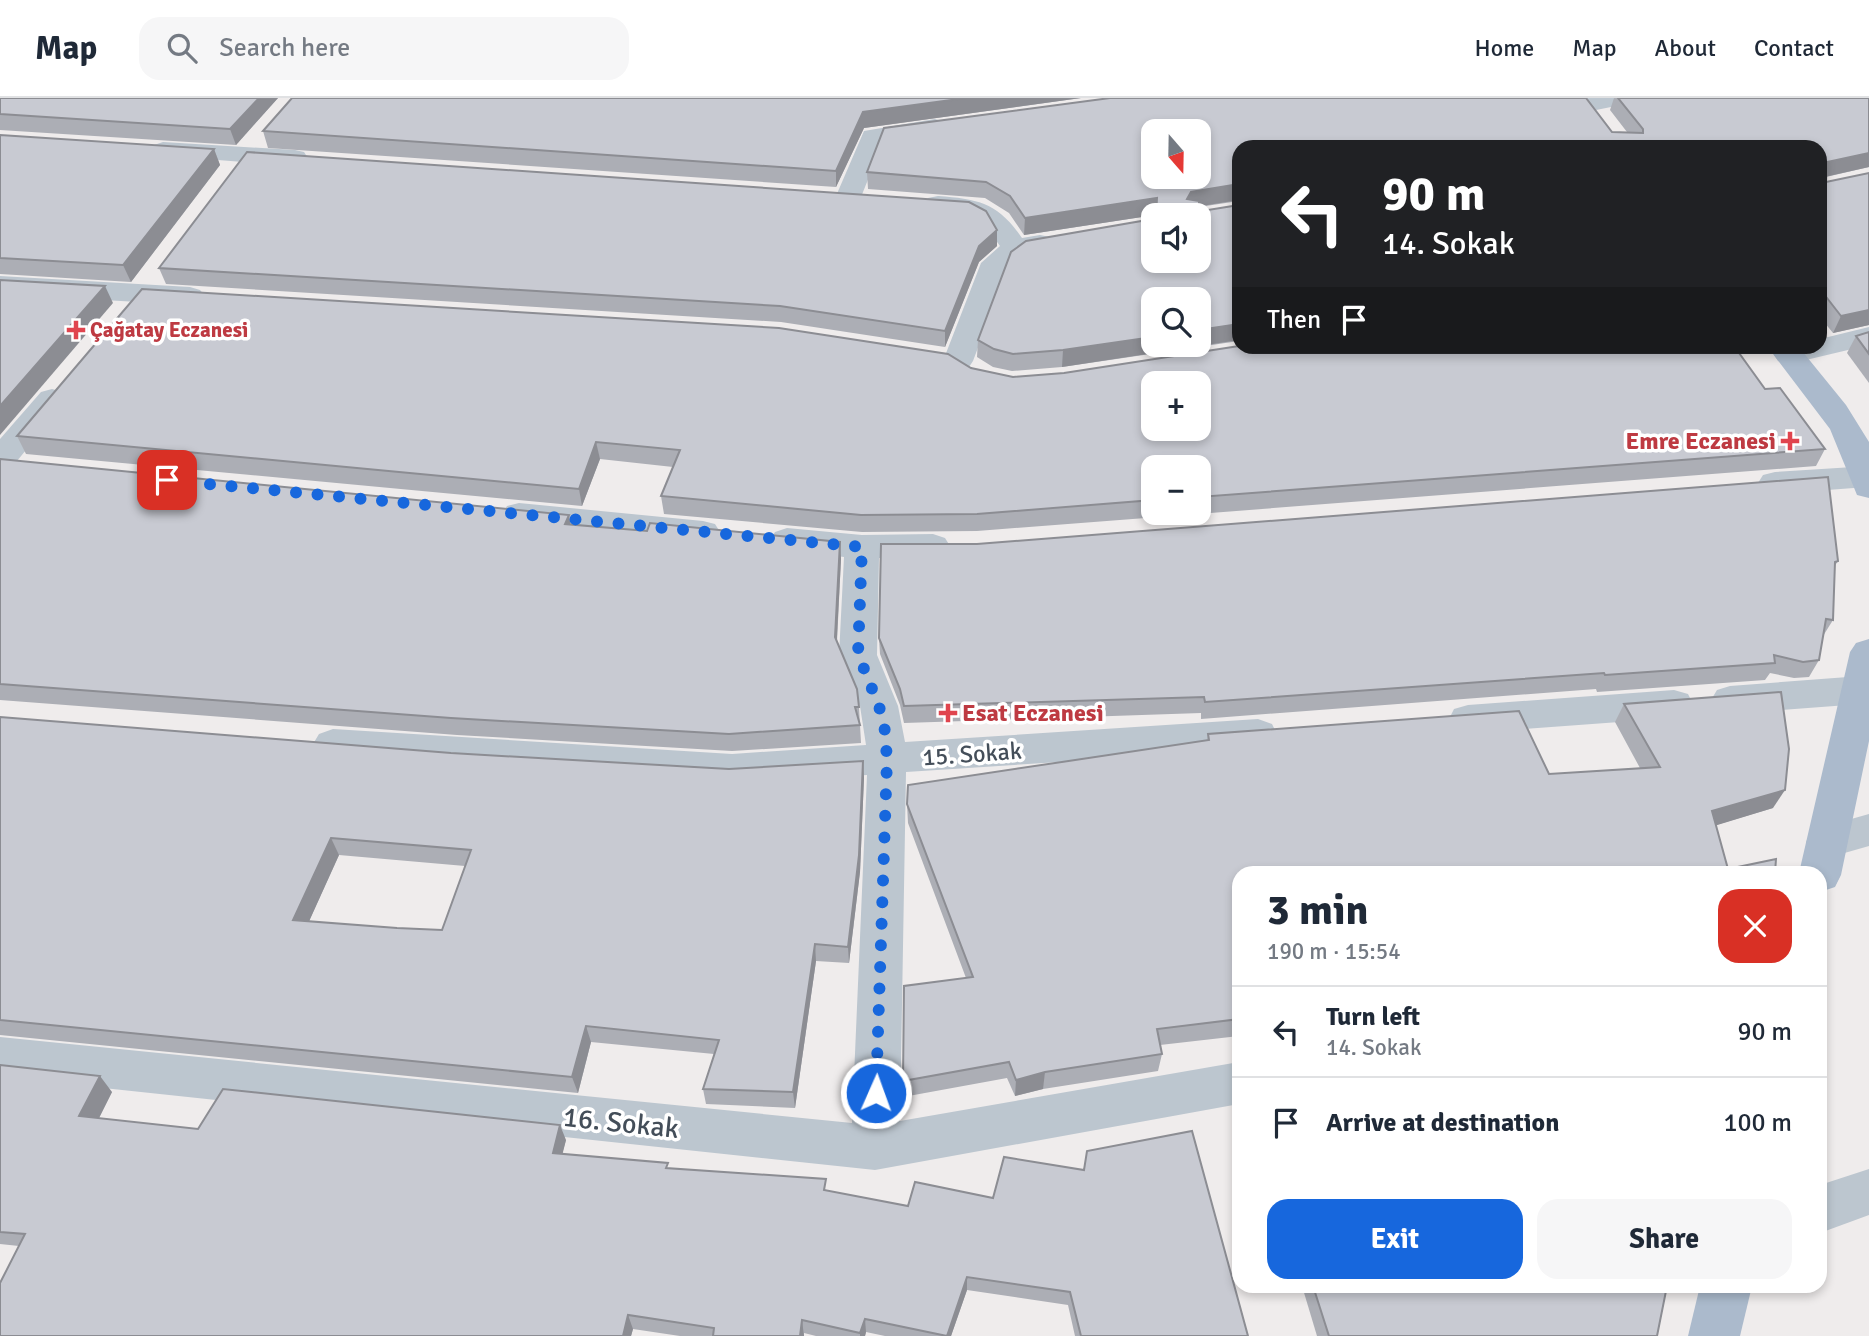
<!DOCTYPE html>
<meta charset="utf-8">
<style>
:root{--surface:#fff;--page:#f6f6f7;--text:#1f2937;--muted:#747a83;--line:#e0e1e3;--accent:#1767dd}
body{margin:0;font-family:Signika,sans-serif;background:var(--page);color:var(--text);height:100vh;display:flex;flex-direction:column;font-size:26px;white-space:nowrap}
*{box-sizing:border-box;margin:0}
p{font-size:23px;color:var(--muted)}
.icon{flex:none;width:38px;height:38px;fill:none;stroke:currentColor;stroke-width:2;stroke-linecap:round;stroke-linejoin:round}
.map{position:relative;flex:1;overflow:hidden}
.panel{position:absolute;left:1232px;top:768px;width:595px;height:427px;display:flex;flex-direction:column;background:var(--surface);border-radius:21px;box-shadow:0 4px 10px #0003}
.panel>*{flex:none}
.banner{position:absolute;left:1232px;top:42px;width:595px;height:214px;border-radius:21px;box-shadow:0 4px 10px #0003;background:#202124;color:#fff;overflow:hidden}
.needle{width:46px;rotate:160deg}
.controls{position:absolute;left:1141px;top:21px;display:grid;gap:14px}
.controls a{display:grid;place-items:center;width:70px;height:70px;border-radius:14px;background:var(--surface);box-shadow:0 4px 10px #0003;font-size:35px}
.pin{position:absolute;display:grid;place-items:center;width:60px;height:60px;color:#fff;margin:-30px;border-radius:14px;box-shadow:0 4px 10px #0006}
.me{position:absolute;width:77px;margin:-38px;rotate:2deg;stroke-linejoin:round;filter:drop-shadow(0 0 5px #0008)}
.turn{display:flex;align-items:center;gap:24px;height:147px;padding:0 35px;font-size:32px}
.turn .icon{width:91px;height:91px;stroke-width:2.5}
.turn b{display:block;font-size:49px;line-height:60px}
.then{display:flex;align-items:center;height:66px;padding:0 35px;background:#0003;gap:14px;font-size:26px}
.round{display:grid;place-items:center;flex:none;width:74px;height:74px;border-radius:21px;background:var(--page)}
.overview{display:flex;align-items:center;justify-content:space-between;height:119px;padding:0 35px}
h1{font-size:42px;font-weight:700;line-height:52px}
.primary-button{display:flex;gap:14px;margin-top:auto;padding:14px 35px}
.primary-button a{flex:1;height:80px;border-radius:21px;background:var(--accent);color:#fff;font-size:28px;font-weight:700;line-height:80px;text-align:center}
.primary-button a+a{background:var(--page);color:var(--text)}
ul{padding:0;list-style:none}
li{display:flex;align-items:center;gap:21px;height:91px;padding:0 35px;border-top:2px solid var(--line)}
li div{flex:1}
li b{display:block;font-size:26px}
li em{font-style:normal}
header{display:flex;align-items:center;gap:42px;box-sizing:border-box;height:98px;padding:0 35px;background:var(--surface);border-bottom:2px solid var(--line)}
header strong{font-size:33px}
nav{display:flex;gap:38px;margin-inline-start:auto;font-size:24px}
.search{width:490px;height:63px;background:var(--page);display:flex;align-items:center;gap:18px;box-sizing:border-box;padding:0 24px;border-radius:21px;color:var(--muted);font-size:26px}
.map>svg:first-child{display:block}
</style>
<header>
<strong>Map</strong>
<div class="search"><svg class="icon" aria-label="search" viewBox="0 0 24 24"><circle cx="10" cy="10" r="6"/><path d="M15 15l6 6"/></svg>Search here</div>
<nav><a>Home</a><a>Map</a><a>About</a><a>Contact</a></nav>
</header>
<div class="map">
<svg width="1869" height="1238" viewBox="0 0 1869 1238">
<rect width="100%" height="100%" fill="#efecec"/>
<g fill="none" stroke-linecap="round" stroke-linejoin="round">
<g fill="#bcc6cf" fill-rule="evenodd">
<path d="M1634 0 1631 5 1591 13 1582 11 1579 6 1585 0Z"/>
<path d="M935 21 944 24 948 29 944 34 883 44 859 104 849 106 839 104 836 98 864 33Z"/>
<path d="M163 44 295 52 304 54 308 60 304 66 295 68 154 57 150 52 154 47Z"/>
<path d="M938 98C979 101 998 105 1022 140L1040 137 1050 139 1054 145 1050 151 1024 157 1008 169 973 263 969 269 958 272 947 269 943 263 981 165 1000 148C975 110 966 121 928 112L924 106 928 100Z"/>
<path d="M0 178 190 189 200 192 205 198 200 204 190 207 0 196Z"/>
<path d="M1869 229V247L1789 266 1778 263 1774 257 1778 251 1820 248V241Z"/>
<path d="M52 291 63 294 68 301 12 369 0 372V341L41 294Z"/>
<path d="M1869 368 1867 389 1775 396 1763 393 1758 385 1763 377 1775 374Z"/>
<path d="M519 405 703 423 715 426 720 434 715 442 703 445 507 424 502 416 507 408Z"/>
<path d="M787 430 862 437 933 436 945 440 950 448 945 456 933 460H879L877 557 898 608 905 644 1258 621 1272 626 1277 636 1272 646 1258 651 906 674 900 1023 1239 964V1006L875 1072 0 979V939L852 1025 867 677 732 686 333 661 319 656 313 646 319 636 333 631 732 656 866 647 860 608 839 557 844 459 775 450 770 442 775 434Z"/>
<path d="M1861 578 1869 581V603L1861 606 1730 616 1717 612 1711 602 1717 592 1730 588Z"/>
<path d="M1674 592 1688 596 1693 606 1688 616 1674 620 1468 635 1454 631 1449 621 1454 611 1468 607Z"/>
<path d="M1869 716V748L1827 760 1812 756 1806 744 1812 732Z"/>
<path d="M1869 1071V1117L1820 1135V1087Z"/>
</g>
<g fill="#abbacc" fill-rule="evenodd">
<path d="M1767 248H1798L1846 307 1869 344V400L1857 397 1830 331Z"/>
<path d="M1869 541V643L1841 777 1835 789 1820 794V775H1799L1850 554 1856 545Z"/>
<path d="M1700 1188H1752L1740 1238H1688Z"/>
</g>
</g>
<g fill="#acaeb5" fill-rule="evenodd">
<path d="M0 0H278L236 47 0 32Z"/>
<path d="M292 0H1081L864 30 836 89 268 50 263 33Z"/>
<path d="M1110 0H1586L1612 34H1627L1610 12 1614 0H1869V69L1826 79V84L1869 75V227L1833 235 1820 219V49H1239V103L1199 109V110L1202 113 1239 107V243L1062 269 1012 273 993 269 977 259 978 242 1011 154 1026 143 1153 121V163H1199V117H1155L1024 137 1009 115 985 100 868 91 867 74 884 30ZM1153 33H1199V79H1153ZM1153 201H1199V247H1153Z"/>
<path d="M0 37 214 51 220 67 131 184 0 176Z"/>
<path d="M997 148 979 164 945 249 781 224 166 186 159 170Z"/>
<path d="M1869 234V285L1847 255 1856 238Z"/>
<path d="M971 270 1013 279 1064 275 1765 291 1825 351 1816 368 977 433 862 434 664 416 661 398 673 369 600 361 582 408 26 356 17 338ZM1153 369H1199V415H1153Z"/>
<path d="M0 361 571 427 647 433 840 444 841 461 837 544 859 609 861 645 732 653 457 637 0 602Z"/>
<path d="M1838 463 1834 469 1833 522 1823 538 1819 562 1809 579 1794 580 1770 575 1765 582 1597 594 1596 591 1201 621V615L904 625 900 607 880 556 879 540Z"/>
<path d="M1624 606 1773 710 1716 727 1728 771 1775 775H1239V938L1160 947 1162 956 1158 973 1043 991 1015 998 1007 980 903 999V983L966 880 908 725 907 706 1207 643 1208 636 1549 676 1640 670 1615 624Z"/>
<path d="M0 619 451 655 729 671 863 663 864 680 860 774 849 865 816 863 795 1010 706 1006 703 991 714 956 591 944 578 995 0 937ZM339 757 465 768 442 832 397 830 309 823Z"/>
<path d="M0 967 112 994 99 1020 198 1031 566 1042 562 1056 827 1092 1248 1238H1075L1068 1207 967 1192 951 1238H885L866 1234 865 1238H816L804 1235V1238H680L633 1231 631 1238H0L19 1148 0 1146Z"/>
<path d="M1302 1188H1667L1657 1238H1317Z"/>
</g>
<g fill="#8c8d93">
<path d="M259 0H278L236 47 230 31Z"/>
<path d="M966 0H1081L864 30 836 89V73L863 14Z"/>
<path d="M214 51 220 67 131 184 123 167Z"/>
<path d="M1869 55V69L1820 80 1827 64Z"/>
<path d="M1239 86V102L1189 110 1187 101 1191 94Z"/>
<path d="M1157 100 1155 117 1024 137 1025 120Z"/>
<path d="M997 132V148L979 164 945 249V233L979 148Z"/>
<path d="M105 188 113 205 0 337V308Z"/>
<path d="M1869 212V227L1833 235 1841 218Z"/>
<path d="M1239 226V242L1062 269 1063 252 1153 239V247H1199V232Z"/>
<path d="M596 344 600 361 582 408 579 391Z"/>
<path d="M569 417 572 435 565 426Z"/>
<path d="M840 444 841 461 836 557 835 539Z"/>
<path d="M863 663 864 680 860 774 849 865 848 849Z"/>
<path d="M1785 692 1773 710 1701 732 1712 713Z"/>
<path d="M331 740 339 757 302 839 293 822Z"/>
<path d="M815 846 816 863 795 1010 793 994Z"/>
<path d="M586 928 591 944 578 995 572 979Z"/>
<path d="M1045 974 1043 991 1015 998 1016 982Z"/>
<path d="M100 978 112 994 92 1034 79 1018Z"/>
<path d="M560 1027 566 1042 559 1070 553 1055Z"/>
<path d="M967 1179V1192L951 1238H947Z"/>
<path d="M628 1217 633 1231 631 1238H623Z"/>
<path d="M865 1221 866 1234 865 1238H860V1235Z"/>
<path d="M802 1222 804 1238H800Z"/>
</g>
<g fill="#c8cad2" stroke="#8c8d93" stroke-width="2" fill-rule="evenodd">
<path d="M0 0H259L230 31 0 16Z"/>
<path d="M292 0H966L863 14 836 73 263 33Z"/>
<path d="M1110 0H1586L1612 34 1643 35V31L1618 0H1869V55L1827 64 1826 84 1869 75V212L1841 218 1820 191V49H1239V86L1191 94 1187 101 1199 103V110L1202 113 1239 107V226L1199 232V201H1153V239L1063 252 1013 256 994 251 978 242 1011 154 1026 143 1153 121V163H1199V117H1156L1157 100 1025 120 1010 98 986 84 867 74 884 30ZM1153 33H1199V79H1153Z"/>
<path d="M0 37 214 51 123 167 0 160Z"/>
<path d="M247 54 969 104 986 113 997 132 979 148 945 233 780 208 159 170Z"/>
<path d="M0 182 105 188 0 308Z"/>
<path d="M142 191 779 230 948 256 971 270 1013 279 1064 275 1239 248H1734L1765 291 1780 290 1825 351 1199 399V369H1153V402L977 416 861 417 661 398 680 352 596 344 579 391 17 338ZM1153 285H1199V331H1153Z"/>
<path d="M1869 234V256L1856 238Z"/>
<path d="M0 361 569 417 565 426 647 433 650 425 840 444 835 539 857 591 859 609H855L860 627 729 636 451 620 0 586Z"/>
<path d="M1828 379 1838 463 1835 464 1833 522 1826 521 1819 562 1803 564 1774 557 1775 565 1605 577 1604 575 1205 604 1204 599 904 608 900 591 879 540 881 446H977Z"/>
<path d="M1781 594 1789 651 1785 692 1712 713 1728 771 1776 761 1775 775H1239V921L1157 931 1162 956 1045 974 1016 982 1009 964 903 983 904 888 973 879 907 706 908 687 1209 642 1208 636 1519 613 1549 676 1660 669 1624 606Z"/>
<path d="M0 619 451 655 729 671 863 663 859 757 848 849 815 846 793 994 703 991 719 942 586 928 572 979 0 922ZM331 740 471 752 442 832 397 830 293 822Z"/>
<path d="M0 967 100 978 79 1018 198 1031 223 991 560 1027 553 1055 668 1065 666 1070 826 1081 824 1092 908 1108 915 1084 993 1100 1004 1059 1084 1072 1087 1053 1192 1033 1248 1238H1081L1070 1194 967 1179 947 1238 865 1221 860 1235 802 1222 800 1238H713L714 1230 628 1217 623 1238H0V1185L25 1136 0 1134Z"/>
<path d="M1313 1188H1667L1657 1238H1329Z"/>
</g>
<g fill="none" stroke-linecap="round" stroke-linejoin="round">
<path stroke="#1767dd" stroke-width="12" stroke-dasharray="0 21.6" d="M167 382 862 449 858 556 879 608 885 633 887 662 876 995"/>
</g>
<g fill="#e0444e" stroke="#fff" stroke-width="2.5">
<path d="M72.5 221.5h7v7h7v7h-7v7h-7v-7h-7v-7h7z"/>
<path d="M1786.5 332.5h7v7h7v7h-7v7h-7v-7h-7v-7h7z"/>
<path d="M944.5 604.5h7v7h7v7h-7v7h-7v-7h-7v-7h7z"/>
</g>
<g text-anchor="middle" stroke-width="7" stroke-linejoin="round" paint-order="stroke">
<g font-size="21" font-weight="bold" fill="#be3a42" stroke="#fff" text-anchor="start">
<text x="90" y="239">Çağatay Eczanesi</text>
</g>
<g font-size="24" font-weight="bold" fill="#be3a42" stroke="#fff" text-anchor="end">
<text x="1776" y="351">Emre Eczanesi</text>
<text x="962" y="623" text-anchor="start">Esat Eczanesi</text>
</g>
<g font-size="24" fill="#444e59" stroke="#fff">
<text transform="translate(972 656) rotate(-4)" y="8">15. Sokak</text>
</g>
<g font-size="28" fill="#444e59" stroke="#fff">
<text transform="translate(621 1024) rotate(6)" y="10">16. Sokak</text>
</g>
</g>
</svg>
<div class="controls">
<a><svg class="needle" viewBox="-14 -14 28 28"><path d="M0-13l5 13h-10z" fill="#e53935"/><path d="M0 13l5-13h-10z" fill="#747a83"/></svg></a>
<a><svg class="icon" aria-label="sound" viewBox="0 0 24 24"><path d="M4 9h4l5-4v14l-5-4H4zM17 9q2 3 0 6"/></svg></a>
<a><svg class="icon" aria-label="search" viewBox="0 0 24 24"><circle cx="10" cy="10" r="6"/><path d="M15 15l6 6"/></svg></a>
<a>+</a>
<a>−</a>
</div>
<div class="pin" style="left:167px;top:382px;background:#d93025"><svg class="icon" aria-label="arrive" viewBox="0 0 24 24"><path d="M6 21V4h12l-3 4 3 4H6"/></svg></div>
<svg class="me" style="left:876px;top:995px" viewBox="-20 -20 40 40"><circle r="17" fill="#1767dd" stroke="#fff" stroke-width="3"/><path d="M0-11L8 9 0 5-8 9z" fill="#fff"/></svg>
<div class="banner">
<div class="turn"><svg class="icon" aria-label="left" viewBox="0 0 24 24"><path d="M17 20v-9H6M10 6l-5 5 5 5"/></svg><div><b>90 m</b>14. Sokak</div></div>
<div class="then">Then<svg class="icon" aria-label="arrive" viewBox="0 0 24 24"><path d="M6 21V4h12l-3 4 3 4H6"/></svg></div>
</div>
<section class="panel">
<div class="overview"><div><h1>3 min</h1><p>190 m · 15:54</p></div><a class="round" style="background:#d93025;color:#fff"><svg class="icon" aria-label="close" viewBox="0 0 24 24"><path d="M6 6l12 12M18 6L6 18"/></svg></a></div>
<ul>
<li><svg class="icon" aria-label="left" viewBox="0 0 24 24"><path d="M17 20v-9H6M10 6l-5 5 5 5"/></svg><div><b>Turn left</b><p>14. Sokak</p></div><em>90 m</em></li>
<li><svg class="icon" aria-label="arrive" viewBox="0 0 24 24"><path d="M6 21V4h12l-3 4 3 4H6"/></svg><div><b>Arrive at destination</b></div><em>100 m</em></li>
</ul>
<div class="primary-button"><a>Exit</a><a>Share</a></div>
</section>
</div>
